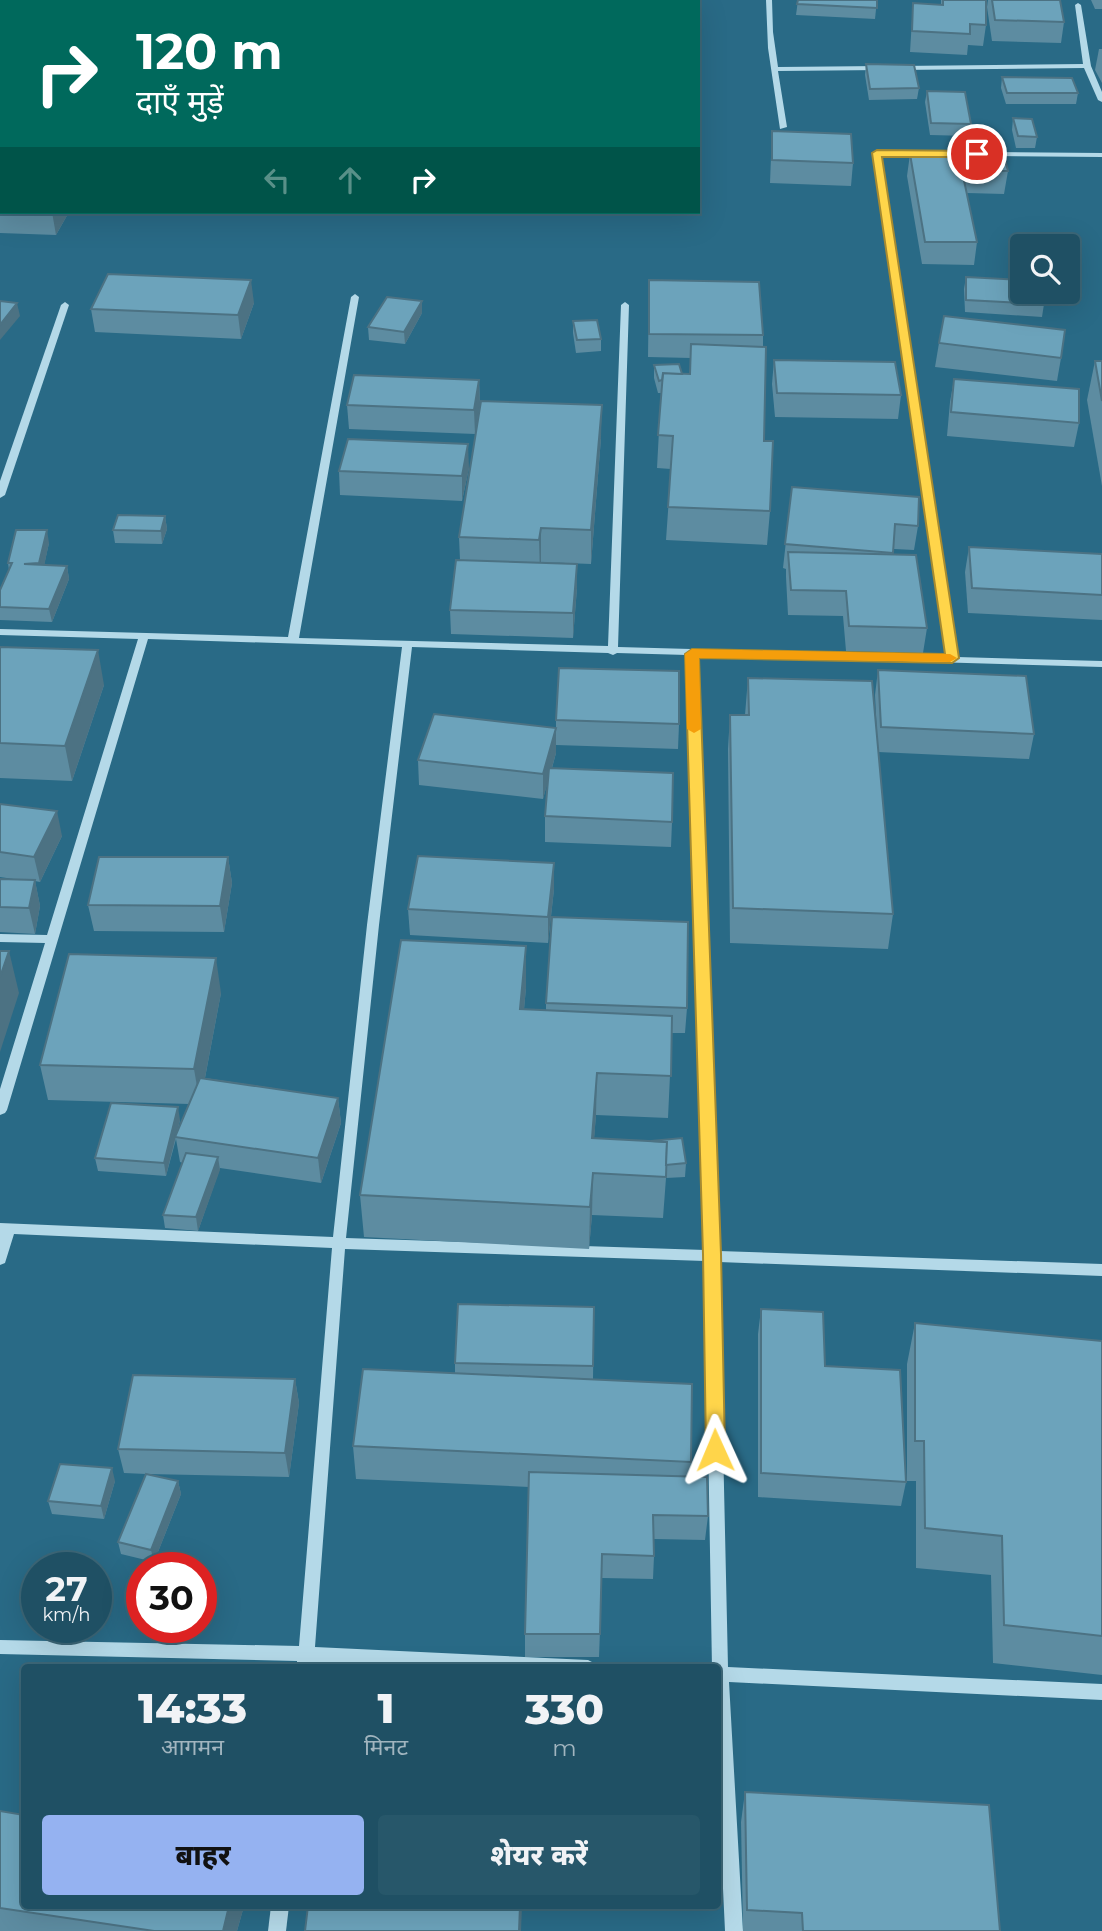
<!DOCTYPE html>
<html lang="hi">
<meta charset="utf-8">
<style>
:root{--surface:#1f5064;--page:#27576a;--text:#f1f3f6;--muted:#a1b5bf;--line:#3c6778;--accent:#95b2f1}
body{margin:0;font-family:Montserrat,"Noto Sans Devanagari",sans-serif;background:var(--page);color:var(--text);height:100vh;display:flex;flex-direction:column;font-size:26px;white-space:nowrap}
*{box-sizing:border-box;margin:0}
p{font-size:23px;color:var(--muted)}
.icon{flex:none;width:38px;height:38px;fill:none;stroke:currentColor;stroke-width:2;stroke-linecap:round;stroke-linejoin:round}
.map{position:relative;flex:1;overflow:hidden}
.side{position:absolute;left:21px;top:1664px;width:700px;height:245px;display:flex;flex-direction:column;background:var(--surface);border-radius:7px;box-shadow:0 7px 28px #0002,0 0 0 2px var(--line)}
.side>*{flex:none}
.guide{position:absolute;left:0px;top:0px;width:700px;height:214px;box-shadow:0 7px 28px #0002,0 0 0 2px var(--line);background:#00695c;color:#fff;overflow:hidden}
.fabs{position:absolute;left:1010px;top:234px;display:grid;gap:14px}
.fabs a{display:grid;place-items:center;width:70px;height:70px;border-radius:7px;background:var(--surface);box-shadow:0 7px 28px #0002,0 0 0 2px var(--line);font-size:35px}
.speed{position:absolute;left:21px;top:1552px;display:flex;gap:14px;font-size:35px;font-weight:700;text-align:center}
.speed>*{display:grid;place-content:center;width:91px;height:91px;border-radius:50%;background:var(--surface);box-shadow:0 7px 28px #0002,0 0 0 2px var(--line);line-height:1}
.speed small{font-size:18px;font-weight:400}
.speed .limit{border:10px solid #d22;background:#fff;color:#111}
.pin{position:absolute;display:grid;place-items:center;width:60px;height:60px;color:#fff;margin:-30px;border:4px solid #fff;border-radius:50%;box-shadow:0 2px 7px #0007}
.me{position:absolute;width:77px;margin:-38px;rotate:359deg;stroke-linejoin:round;filter:drop-shadow(0 0 5px #0008)}
.turn{display:flex;align-items:center;gap:24px;height:147px;padding:0 21px;font-size:32px}
.turn .icon{width:91px;height:91px;stroke-width:2.5}
.turn b{display:block;font-size:49px;line-height:60px}
.lanes{display:flex;align-items:center;height:66px;padding:0 21px;background:#0003;justify-content:center;gap:35px;direction:ltr}
.lanes .off{opacity:.35}
.eta{display:flex;justify-content:space-evenly;align-items:center;height:119px;text-align:center}
.eta b{font-size:42px;font-weight:800;line-height:49px}
.action{display:flex;gap:14px;margin-top:auto;padding:14px 21px}
.action a{flex:1;height:80px;border-radius:7px;background:var(--accent);color:#111;font-size:28px;font-weight:800;line-height:80px;text-align:center}
.action a+a{background:var(--page);color:var(--text)}
.map>svg:first-child{display:block}
</style>
<div class="map">
<svg width="1102" height="1931" viewBox="0 0 1102 1931">
<rect width="100%" height="100%" fill="#296a86"/>
<g fill="none" stroke-linecap="round" stroke-linejoin="round">
<g fill="#b4d9e8" fill-rule="evenodd">
<path d="M766 0H772L773 32 778 67 881 66 885 68 881 70 778 71 787 127 780 129 768 48Z"/>
<path d="M1078 3 1081 5 1091 66 1102 92V102L1098 100 1084 68 899 70 895 68 899 66 1083 64 1075 5Z"/>
<rect x="0" y="17" width="2" height="4"/>
<rect x="0" y="101" width="2" height="4"/>
<path d="M874 151 1102 153V157L881 155 957 657 1102 661V667L697 655 719 1251 1102 1264V1276L719 1262 728 1667 1102 1684V1700L729 1682 743 1931H725L718 1782V1668H712L705 1261 345 1249 315 1647 588 1660 594 1663 596 1668H432L314 1662 313 1668H297V1661L0 1654V1640L299 1646 332 1248 14 1234 5 1263 0 1265V1223L333 1237 367 925 402 647 148 639 7 1110 5 1113 0 1115V1089L45 943 0 942V934L47 935 138 639 0 635V629L288 637 351 297 355 294 359 297 299 638 608 646 621 305 625 302 629 305 618 647 946 656ZM412 647 608 653 613 655 617 653 687 655 705 1250 346 1238 379 925Z"/>
<path d="M65 302 69 305 5 495 0 498V481L61 305Z"/>
<path d="M271 1906H289L286 1931H268Z"/>
</g>
</g>
<g fill="#5d8ca1">
<path d="M798 0H877L875 19 796 15Z"/>
<path d="M941 0H986V25L983 46 968 45 967 55 910 52 913 3 941 5Z"/>
<path d="M988 0H1060L1064 22 1061 43 992 41 987 7Z"/>
<path d="M1091 0H1102V9H1095Z"/>
<rect x="0" y="39" width="2" height="54"/>
<path d="M1099 49H1102V83L1095 70Z"/>
<path d="M866 64 919 88 917 99 869 100 865 75Z"/>
<path d="M1002 77 1078 93 1076 104H1006L1001 88Z"/>
<path d="M927 91 971 124 970 136 930 135 925 102Z"/>
<path d="M1013 118 1037 137 1035 148H1016L1012 130Z"/>
<path d="M0 129H2V212H69L56 235 0 233Z"/>
<path d="M772 131 853 163 851 186 770 183Z"/>
<path d="M910 154 1008 171 1004 194 967 193 977 242 974 265 922 264 907 176Z"/>
<path d="M966 277 1044 304 1042 317 965 312 964 289Z"/>
<path d="M649 280 763 335V347L764 441 770 511 767 545 666 540 671 469 657 468 661 393H658L654 378V365L682 374H690L691 358 648 357Z"/>
<path d="M254 303 241 339 95 332 91 309Z"/>
<path d="M422 313 405 344 369 340 368 327Z"/>
<path d="M573 321 601 339V351L576 353 573 333Z"/>
<path d="M939 343 1061 358 1057 381 935 367Z"/>
<path d="M774 360 901 395 898 419 775 417 772 384Z"/>
<path d="M1095 361H1102V486L1087 400Z"/>
<path d="M954 379 1079 423 1074 447 947 436 950 402Z"/>
<path d="M479 380 480 403 475 434 349 429 347 405Z"/>
<path d="M601 438 591 564 541 562 577 564V588L573 638 451 634 450 610 460 560 459 537Z"/>
<path d="M469 468 462 501 340 495 339 471Z"/>
<path d="M792 487 918 526 914 550 894 549 893 554 927 628 923 653 846 651 843 616 788 615 786 577V569L783 568Z"/>
<path d="M165 516 167 529 162 544 115 543 113 530Z"/>
<path d="M49 543 44 565 67 566 69 579 52 622 0 620V590L9 570 8 563Z"/>
<path d="M969 547 1102 554V620L968 613 965 572Z"/>
<path d="M0 647 104 685 72 781 0 778Z"/>
<path d="M878 670 1034 734 1029 759 878 752 893 914 888 949 730 943 728 749 730 715H745L748 678 877 736 875 695Z"/>
<path d="M556 720 679 724 678 749 556 745Z"/>
<path d="M556 753 552 768 672 822 671 847 545 842V816L548 780 543 799 419 785 418 760Z"/>
<path d="M0 804 62 836 40 882 35 881 40 906 35 934 0 932V879L20 880 0 877Z"/>
<path d="M228 857 232 883 224 932 94 931 88 905Z"/>
<path d="M554 863V889L548 943 410 935 408 909Z"/>
<path d="M526 988 524 1009 546 1010V1003L687 1008 685 1033H672L668 1118 596 1115 594 1138 686 1163 685 1177 666 1178 663 1218 592 1215 589 1249 364 1237 360 1195Z"/>
<path d="M221 993 205 1078 338 1098 341 1123 321 1183 220 1168 198 1231 165 1228 163 1215 183 1163 180 1162 176 1139 166 1176 98 1171 95 1158 180 1120 177 1133 189 1104 48 1100 40 1065Z"/>
<path d="M594 1307 593 1379 691 1462 690 1477 708 1516 705 1540 654 1539V1556L653 1579 602 1578 599 1657H525V1634L529 1487 356 1479 353 1446 455 1373V1363Z"/>
<path d="M761 1309 825 1366 906 1482 901 1506 758 1497V1334Z"/>
<path d="M915 1323 1102 1341V1675L993 1663 991 1575 916 1568V1481H907V1364Z"/>
<path d="M295 1379 299 1403 289 1477 147 1474 178 1481 181 1494 154 1562 121 1554 118 1542 146 1474 124 1473 118 1449Z"/>
<path d="M115 1481 104 1519 52 1514 48 1501Z"/>
<path d="M745 1792 1000 1931H743L741 1822Z"/>
<path d="M0 1811 244 1906 237 1931H0Z"/>
</g>
<g fill="#4c7283">
<path d="M52 212H69L56 235Z"/>
<path d="M251 280 254 303 241 339 238 315Z"/>
<path d="M422 301V313L405 344 404 332Z"/>
<path d="M17 303 20 316 0 340V325Z"/>
<path d="M479 380 480 403 475 434 474 410Z"/>
<path d="M602 405 601 438 591 564V530Z"/>
<path d="M468 444 469 468 462 501V476Z"/>
<path d="M165 516 167 529 162 544 161 531Z"/>
<path d="M541 528V562L540 574 539 540Z"/>
<path d="M47 530 49 543 42 576 39 563Z"/>
<path d="M577 564V588L573 638V613Z"/>
<path d="M67 566 69 579 52 622 49 609Z"/>
<path d="M98 650 104 685 72 781 65 746Z"/>
<path d="M556 728V753L543 799V774Z"/>
<path d="M57 811 62 836 40 882 34 857Z"/>
<path d="M228 857 232 883 224 932 220 906Z"/>
<path d="M554 863V889L548 943V917Z"/>
<path d="M35 880 40 906 35 934 29 908Z"/>
<path d="M526 946V988L520 1051V1009Z"/>
<path d="M9 951 19 993 0 1052V977Z"/>
<path d="M216 958 221 993 200 1104 194 1069Z"/>
<path d="M597 1073 596 1115 591 1180 592 1138Z"/>
<path d="M338 1098 341 1123 321 1183 318 1158Z"/>
<path d="M178 1107 180 1120 166 1176 164 1163Z"/>
<path d="M218 1157 220 1170 198 1231 196 1217Z"/>
<path d="M593 1173 592 1215 589 1249 590 1207Z"/>
<path d="M295 1379 299 1403 289 1477 285 1453Z"/>
<path d="M112 1468 115 1481 104 1519 101 1506Z"/>
<path d="M178 1481 181 1494 154 1562 151 1550Z"/>
<path d="M229 1906H244L237 1931H223Z"/>
<path d="M520 1906H522L521 1931H519Z"/>
</g>
<g fill="#6ca3bb" stroke="#4c7283" stroke-width="2">
<path d="M798 0H877V8L797 4Z"/>
<path d="M943 0H986V25L970 24V34L912 31 913 3 943 5Z"/>
<path d="M992 0H1060L1064 22 995 20Z"/>
<rect x="0" y="39" width="2" height="33"/>
<path d="M866 64 914 65 919 88 870 89Z"/>
<path d="M1002 77 1072 78 1078 93H1007Z"/>
<path d="M927 91 965 92 971 124 931 123Z"/>
<path d="M1013 118 1032 119 1037 137 1018 136Z"/>
<rect x="0" y="129" width="2" height="30"/>
<path d="M772 131 851 134 853 163 772 160Z"/>
<path d="M910 154 1004 156 1008 171H962L977 242H925Z"/>
<path d="M0 178 2 179V202H0Z"/>
<path d="M108 274 251 280 238 315 91 309Z"/>
<path d="M966 277 1022 280V292H1043L1044 304 966 300Z"/>
<path d="M649 280 759 282 763 335 649 334Z"/>
<path d="M387 297 422 301 404 332 368 327Z"/>
<path d="M0 301 17 303 0 325Z"/>
<path d="M944 316 1065 330 1061 358 939 343Z"/>
<path d="M597 320 601 339 577 340 573 321Z"/>
<path d="M691 344 766 347 764 441H773L770 511 668 507 673 436 658 435 663 373 690 374Z"/>
<path d="M774 360 895 362 901 395 777 393Z"/>
<path d="M1095 361H1102V401Z"/>
<path d="M679 364 682 374 663 373 662 380 659 381 654 365Z"/>
<path d="M354 375 479 380 474 410 347 405Z"/>
<path d="M954 379 1079 389V423L951 412Z"/>
<path d="M481 401 602 405 591 530 541 528 539 540 459 537Z"/>
<path d="M348 439 468 444 462 476 339 471Z"/>
<path d="M792 487 919 497 918 526 895 524 893 553 785 544Z"/>
<path d="M118 515 165 516 161 531 113 530Z"/>
<path d="M16 530H47L39 563 24 564 67 566 49 609 0 607V590L12 563H8Z"/>
<path d="M969 547 1102 554V595L972 588Z"/>
<path d="M788 552 916 555 927 628 849 626 846 591 791 590Z"/>
<path d="M456 560 577 564 573 613 450 610Z"/>
<path d="M0 647 98 650 65 746 0 743Z"/>
<path d="M559 668 679 671V724L556 720Z"/>
<path d="M878 670 1026 676 1034 734 881 727Z"/>
<path d="M748 678 872 681 893 914 733 908 730 715H749Z"/>
<path d="M434 714 556 728 543 774 418 760Z"/>
<path d="M549 768 673 773 672 822 545 816Z"/>
<path d="M0 804 57 811 34 857 0 852Z"/>
<path d="M418 856 554 863 548 917 408 909Z"/>
<path d="M99 857H228L220 906 88 905Z"/>
<path d="M0 879 35 880 29 908 0 907Z"/>
<path d="M552 917 688 922 687 1008 546 1003Z"/>
<path d="M401 940 526 946 520 1009 672 1016 671 1076 597 1073 592 1138 667 1142 666 1177 593 1173 590 1207 360 1195Z"/>
<path d="M0 951H9L0 977Z"/>
<path d="M69 954 216 958 194 1069 40 1065Z"/>
<path d="M200 1078 338 1098 318 1158 175 1137Z"/>
<path d="M111 1103 178 1107 164 1163 95 1158Z"/>
<path d="M682 1138 686 1163 666 1165 667 1142 651 1141Z"/>
<path d="M186 1153 218 1157 196 1217 163 1215Z"/>
<path d="M458 1304 594 1307 593 1366 455 1363Z"/>
<path d="M761 1309 823 1312 825 1366 900 1370 906 1482 761 1473Z"/>
<path d="M915 1323 1102 1341V1636L1004 1625 1002 1536 925 1528 924 1441H915Z"/>
<path d="M363 1369 692 1384 691 1462 353 1446Z"/>
<path d="M133 1375 295 1379 285 1453 118 1449Z"/>
<path d="M60 1464 112 1468 101 1506 48 1501Z"/>
<path d="M529 1472 707 1477 708 1516 653 1515 654 1556 602 1554 600 1634H525Z"/>
<path d="M146 1474 178 1481 151 1550 118 1542Z"/>
<path d="M745 1792 989 1805 1000 1931H803L802 1913 747 1910Z"/>
<path d="M0 1811 24 1815V1906H229L223 1931H154L0 1908Z"/>
<path d="M308 1906H520L519 1931H305Z"/>
</g>
<path fill="#ffd54a" stroke="#a68a30" stroke-width="2" d="M877 150 977 151 982 154 977 157H882L959 658 952 663 699 658 721 1254 725 1450 722 1456 715 1459 708 1456 706 1450 703 1254 685 654 692 649 945 654 872 153Z"/>
<path fill="#f59e0b" d="M692 649 950 654 957 658 950 662 699 658 701 729 694 733 687 729 685 654Z"/>
</svg>
<div class="fabs">
<a><svg class="icon" aria-label="search" viewBox="0 0 24 24"><circle cx="10" cy="10" r="6"/><path d="M15 15l6 6"/></svg></a>
</div>
<div class="speed"><div>27<small>km/h</small></div><div class="limit">30</div></div>
<div class="pin" style="left:977px;top:154px;background:#d93025"><svg class="icon" aria-label="arrive" viewBox="0 0 24 24"><path d="M6 21V4h12l-3 4 3 4H6"/></svg></div>
<svg class="me" style="left:715px;top:1450px" viewBox="-20 -20 40 40"><path d="M0-17L14 15 0 8-14 15z" fill="#ffd54a" stroke="#fff" stroke-width="4"/></svg>
<div class="guide">
<div class="turn"><svg class="icon" aria-label="right" viewBox="0 0 24 24"><path d="M7 20v-9h11M14 6l5 5-5 5"/></svg><div><b>120 m</b>दाएँ मुड़ें</div></div>
<div class="lanes"><svg class="icon off" aria-label="left" viewBox="0 0 24 24"><path d="M17 20v-9H6M10 6l-5 5 5 5"/></svg><svg class="icon off" aria-label="ahead" viewBox="0 0 24 24"><path d="M12 20V5M6 11l6-6 6 6"/></svg><svg class="icon" aria-label="right" viewBox="0 0 24 24"><path d="M7 20v-9h11M14 6l5 5-5 5"/></svg></div>
</div>
<section class="side">
<div class="eta">
<div><b>14:33</b><p>आगमन</p></div>
<div><b>1</b><p>मिनट</p></div>
<div><b>330</b><p>m</p></div>
</div>
<div class="action"><a>बाहर</a><a>शेयर करें</a></div>
</section>
</div>
